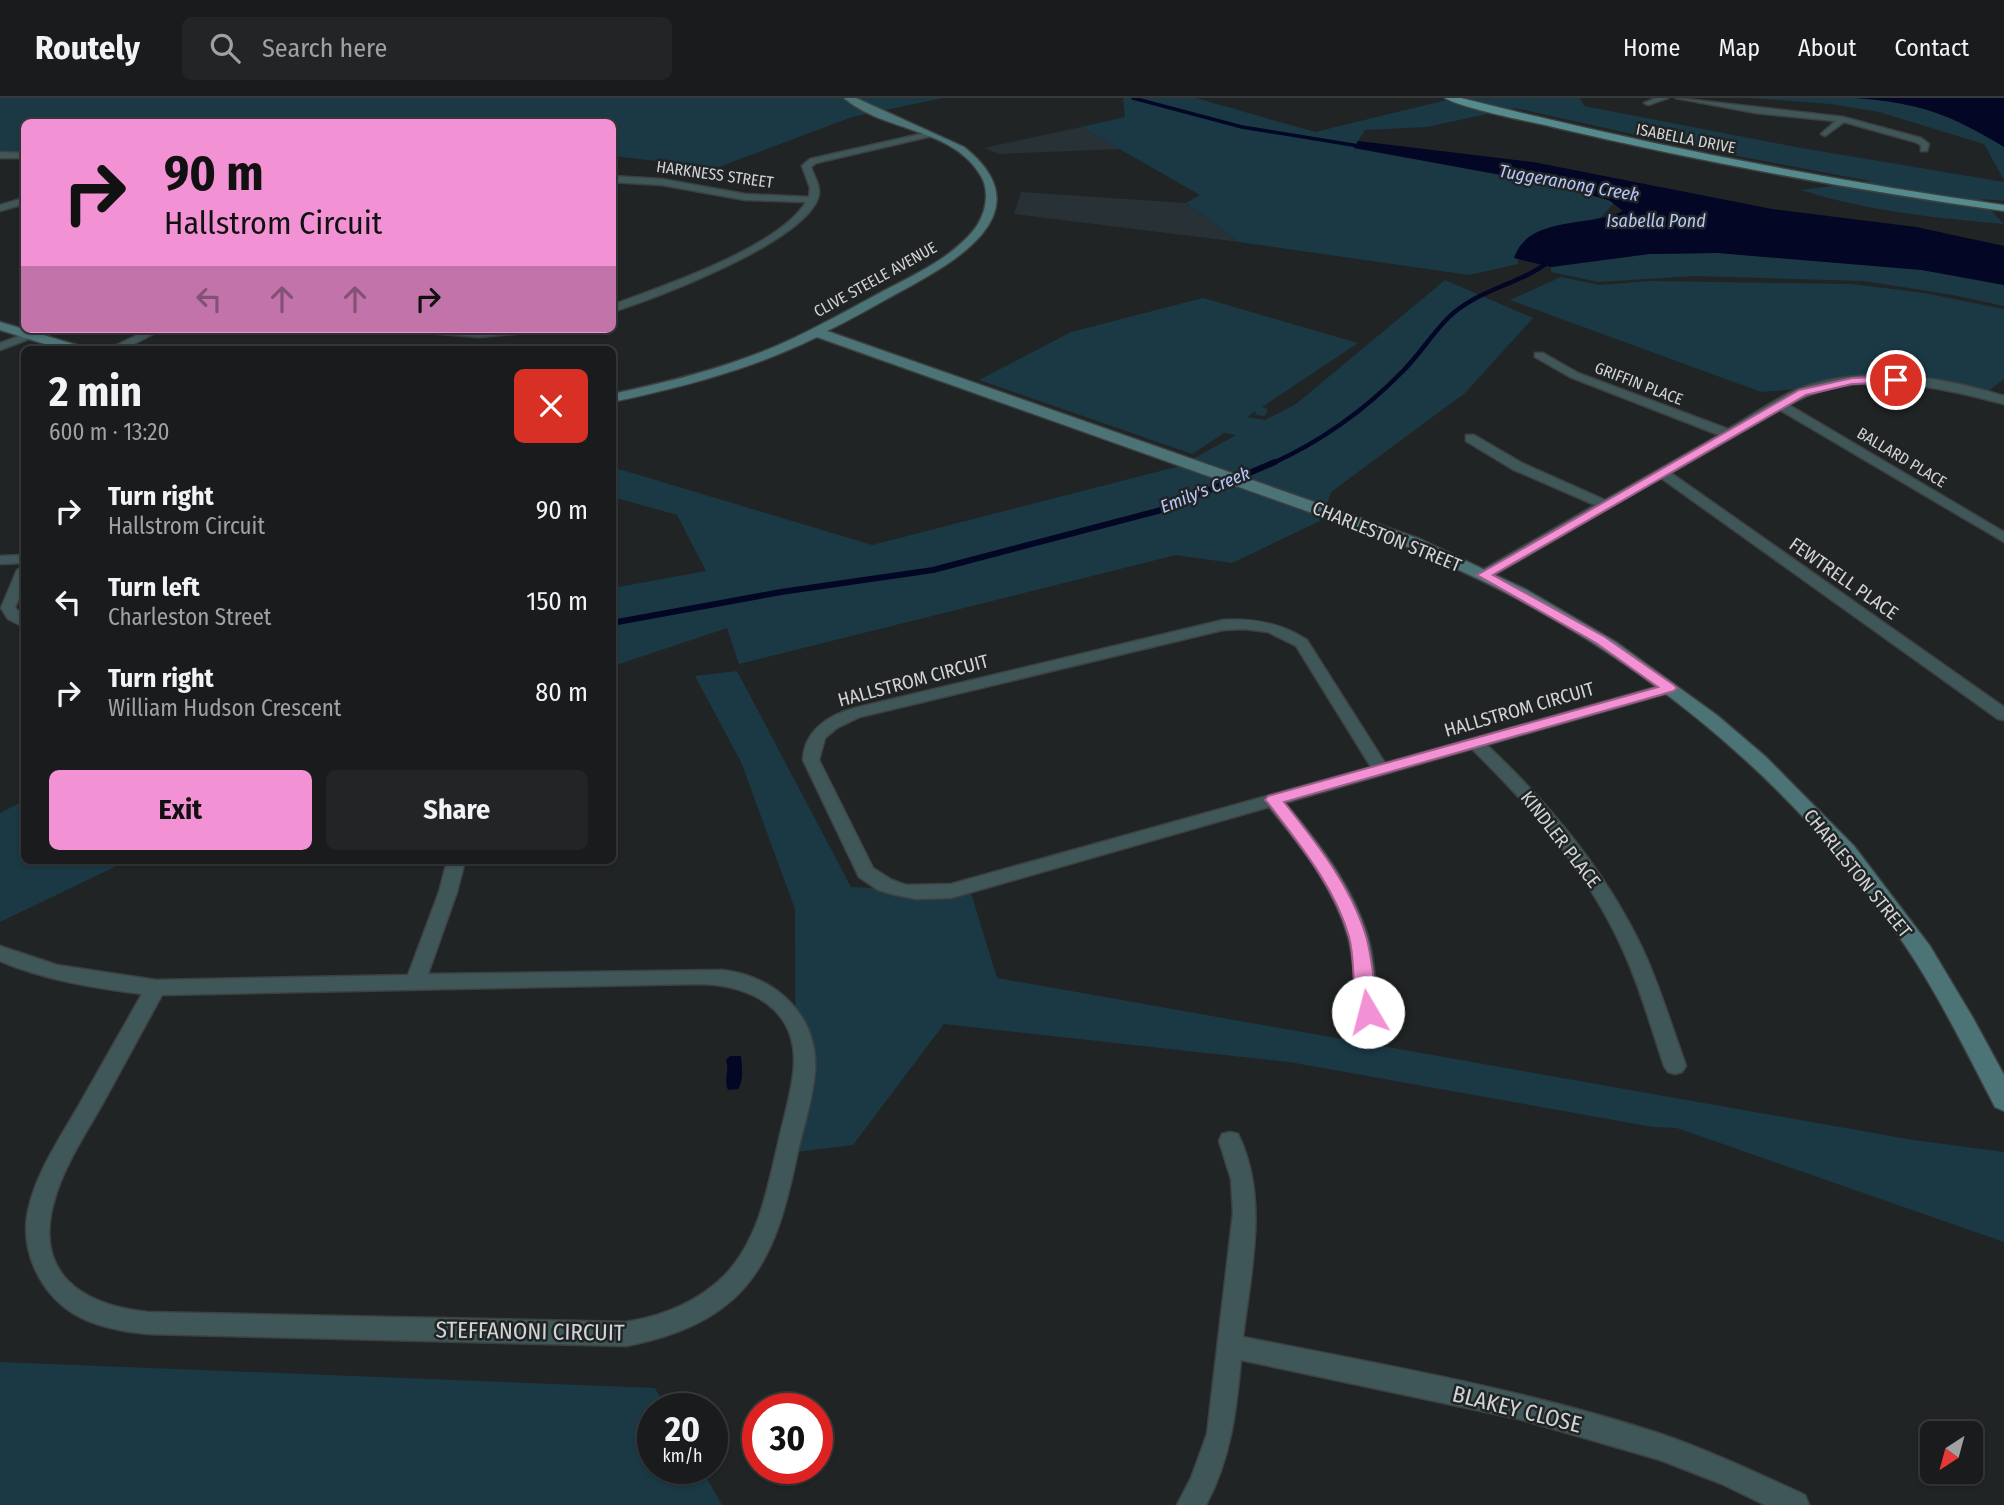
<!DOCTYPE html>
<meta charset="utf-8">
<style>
:root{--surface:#191b1c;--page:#222425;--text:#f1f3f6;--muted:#9fa1a3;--line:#37393b;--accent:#f391d5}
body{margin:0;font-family:"Fira Sans Condensed",sans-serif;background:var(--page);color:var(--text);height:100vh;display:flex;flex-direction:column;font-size:26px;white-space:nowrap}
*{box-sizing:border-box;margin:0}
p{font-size:23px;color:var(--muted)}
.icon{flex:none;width:38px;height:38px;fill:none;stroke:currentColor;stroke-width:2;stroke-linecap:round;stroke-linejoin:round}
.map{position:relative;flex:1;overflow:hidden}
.sheet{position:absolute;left:21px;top:248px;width:595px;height:518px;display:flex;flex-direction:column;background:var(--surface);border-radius:10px;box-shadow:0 2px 5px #0004,0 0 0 2px var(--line)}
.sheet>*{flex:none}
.banner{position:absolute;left:21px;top:21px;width:595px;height:214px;border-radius:10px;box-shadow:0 2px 5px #0004,0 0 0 2px var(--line);background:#f391d5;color:#111;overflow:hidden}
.needle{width:46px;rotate:216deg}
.controls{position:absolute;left:1920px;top:1323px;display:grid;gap:14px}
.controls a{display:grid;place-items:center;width:63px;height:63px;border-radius:10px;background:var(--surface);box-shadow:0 2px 5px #0004,0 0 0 2px var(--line);font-size:35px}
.speed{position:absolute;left:637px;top:1295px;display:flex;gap:14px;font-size:35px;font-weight:700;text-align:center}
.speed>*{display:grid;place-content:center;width:91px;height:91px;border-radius:50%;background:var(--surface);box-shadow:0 2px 5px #0004,0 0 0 2px var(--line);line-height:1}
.speed small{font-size:18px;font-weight:400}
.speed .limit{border:10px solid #d22;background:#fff;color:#111}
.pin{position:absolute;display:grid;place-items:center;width:60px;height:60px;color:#fff;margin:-30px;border:4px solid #fff;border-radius:50%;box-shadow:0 2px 7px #0007}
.me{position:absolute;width:77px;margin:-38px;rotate:352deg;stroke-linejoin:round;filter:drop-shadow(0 0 5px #0008)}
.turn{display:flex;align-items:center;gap:24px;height:147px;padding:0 28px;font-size:32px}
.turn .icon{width:91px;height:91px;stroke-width:2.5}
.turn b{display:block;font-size:49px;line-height:60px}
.lanes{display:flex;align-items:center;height:66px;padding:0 28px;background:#0003;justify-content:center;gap:35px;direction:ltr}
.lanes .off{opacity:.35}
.round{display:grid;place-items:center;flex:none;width:74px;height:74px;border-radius:10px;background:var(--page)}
.headline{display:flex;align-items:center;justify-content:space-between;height:119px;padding:0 28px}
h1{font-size:42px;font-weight:700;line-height:52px}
.button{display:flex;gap:14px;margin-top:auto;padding:14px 28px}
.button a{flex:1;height:80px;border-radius:10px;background:var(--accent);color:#111;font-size:28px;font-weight:700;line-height:80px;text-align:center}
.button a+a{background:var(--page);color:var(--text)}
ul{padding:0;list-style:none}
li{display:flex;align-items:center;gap:21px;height:91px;padding:0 28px}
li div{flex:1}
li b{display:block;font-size:26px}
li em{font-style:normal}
header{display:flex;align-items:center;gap:42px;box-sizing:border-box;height:98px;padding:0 35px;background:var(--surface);border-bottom:2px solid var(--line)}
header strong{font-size:33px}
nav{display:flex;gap:38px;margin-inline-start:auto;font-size:24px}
.search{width:490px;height:63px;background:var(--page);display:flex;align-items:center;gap:18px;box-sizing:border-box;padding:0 24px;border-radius:10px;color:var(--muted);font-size:26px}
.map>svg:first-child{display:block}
</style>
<header>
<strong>Routely</strong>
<div class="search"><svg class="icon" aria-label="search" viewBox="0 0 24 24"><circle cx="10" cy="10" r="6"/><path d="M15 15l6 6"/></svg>Search here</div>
<nav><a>Home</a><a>Map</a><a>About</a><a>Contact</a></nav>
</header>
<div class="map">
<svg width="2004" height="1407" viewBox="0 0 2004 1407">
<rect width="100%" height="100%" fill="#212425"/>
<g fill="#283135">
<path d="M1081 29 1120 51 999 56 984 50Z"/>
<path d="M1021 94 1186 105 1239 144 1014 116Z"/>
</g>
<g fill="#1a3944">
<path d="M0 0H943L852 19 716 70 613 58 612 24H24V55L0 53Z"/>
<path d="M1123 0H1196L1315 34 1455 0H1580L1584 8 1801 50 2004 84V103L1981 101 2004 126C1936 120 1867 113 1801 92L1870 83 1700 51 1515 10 1427 29 1365 32 1354 50 1551 86 1614 104C1594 135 1551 144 1518 156V166L1469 177 1239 144 1186 105 1200 97 1081 29 1125 19Z"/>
<path d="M1749 0H2004V82L1984 46 1879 14 1831 6Z"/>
<path d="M1718 155 1922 172 2004 187V208L1953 197 1864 183 1695 178 1598 184 1551 174V169L1649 156Z"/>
<path d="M1561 179 1600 187 1650 183 1852 186 1924 195 2004 211V281L1987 294 1926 280 1761 294 1510 202Z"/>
<path d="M1445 182 1533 220 1465 295 1331 394 1322 422 1232 465 1176 457 739 566 727 530 613 568V490L706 473 677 417 613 399 612 369 872 447 1180 368 1236 337 1224 335 1192 356 979 282 1071 234 1203 200 1358 245 1262 309 1268 311 1265 318 1255 317 1256 313 1247 319 1265 322 1296 306Z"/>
<path d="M737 573 851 789 971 795 997 880 1913 1042 2004 1054V1144L1677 1030 1653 1029 1289 964 944 926 853 1047 796 1054 795 811 741 664 695 578Z"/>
<path d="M24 703V763H127L0 824V715Z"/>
<path d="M0 1264 655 1290 667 1311H653V1370H701L722 1407H0Z"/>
</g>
<g fill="#030625">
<path d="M1856 0H2004V49C1950 16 1919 5 1856 0Z"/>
<path d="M1358 43 1533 64 1772 111 1916 129 2004 148V187L1922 172 1718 155 1649 156 1551 169 1514 160C1528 117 1588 130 1623 113L1609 102 1551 86 1354 50Z"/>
<path d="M730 958H741C742 968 744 983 738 991L728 992C723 981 730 973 726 962Z"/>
</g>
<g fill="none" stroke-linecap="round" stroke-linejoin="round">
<path stroke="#030625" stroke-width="3.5" d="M1133 0 1242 29 1365 49"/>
<path stroke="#030625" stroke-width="4.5" d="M1271 366C1320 344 1365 312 1403 273 1419 257 1432 236 1448 220 1477 191 1520 187 1551 162"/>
<path stroke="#030625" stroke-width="6" d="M612 525 781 494 933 472 1165 411 1275 364"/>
<defs>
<g id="street">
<path d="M1656 0H1668L1648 7 1644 5Z"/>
<path d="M1676 0 1843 19 1921 40 1929 46 1927 53H1921V47L1915 44 1844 24 1825 38 1821 36 1836 23 1756 15Z"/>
<path d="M929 34 932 38 816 65 811 69C814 79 822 89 818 100 803 144 658 200 612 214V207C663 188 778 150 806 104L745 102 662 87 612 84V78L662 81 745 96 809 99 810 90 802 68 810 61Z"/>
<path d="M0 54 24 55V60H0Z"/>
<path d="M24 100V106L0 113V107Z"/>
<path d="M149 231H163L122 252H107Z"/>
<path d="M411 231H540L535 234 479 239 416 234Z"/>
<path d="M30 234 34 235V239L0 252V245Z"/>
<path d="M1535 255H1543L1578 275 1728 331C1751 318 1774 301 1798 291 1862 266 1941 278 2004 298V306C1935 288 1855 269 1789 307L2004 434V444L1780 312 1671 375 2004 609V622L1998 621 1661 380 1489 480H1479L1477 477 1479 474 1595 407 1512 371 1466 343V337H1474L1522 365 1605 402 1719 337 1570 279 1535 259Z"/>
<path d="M24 457V465L0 466V458Z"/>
<path d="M24 468V486L15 510 24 518V529L8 521 1 510 17 472Z"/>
<path d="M1223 522C1254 520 1281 525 1307 542L1385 665 1663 587H1675L1677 590 1675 593 1487 647C1550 707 1606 773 1643 852 1660 889 1672 929 1686 968L1682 974 1675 976 1668 974 1664 968C1651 929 1640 889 1623 852 1588 774 1532 710 1472 651L1285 705C1318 744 1353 788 1368 839 1375 863 1375 889 1379 914L1376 920 1369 922 1362 920 1359 914C1355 889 1355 863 1348 839 1334 789 1301 748 1269 709L951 800 916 801 895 797 878 792 859 779 803 662C804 633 828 617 855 610ZM1244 531 1268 534 1296 548 1371 669 951 786 906 787 892 782 873 770 819 662 825 640 837 630 860 619 1223 532Z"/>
<path d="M447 763H465L457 794 428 876 722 872C775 878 819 917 815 974 813 1000 804 1027 798 1053 788 1100 777 1153 744 1190 714 1224 669 1240 626 1248L148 1236C98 1231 57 1219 35 1171 27 1153 24 1132 28 1113 36 1075 60 1040 79 1007 100 970 121 933 142 896 94 890 45 882 0 863V848L57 867 156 882 408 877 439 794ZM696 886C752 886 802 912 793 977 790 1001 782 1026 777 1050 767 1093 758 1143 725 1177 698 1204 663 1218 626 1224L148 1214C81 1207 32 1175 55 1100 65 1066 86 1035 103 1005 123 969 142 933 162 897Z"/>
<path d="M1230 1034 1238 1036C1269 1099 1251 1172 1243 1239 1383 1267 1523 1291 1658 1335 1708 1352 1757 1375 1805 1397L1809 1407H1765L1722 1386 1660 1362 1519 1321 1241 1262C1236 1314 1231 1360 1206 1407H1177L1191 1380 1207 1336 1233 1115 1231 1081 1219 1043 1222 1036Z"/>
</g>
<g id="secondary">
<path d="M844 0H856L964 49C1047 115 952 166 894 197 872 209 850 222 827 233L1420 441 1527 492 1616 544 1718 618 1766 659 1854 748 1930 848 1973 920 2004 977V1013L1995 1009C1969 959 1944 908 1914 861 1820 714 1684 593 1532 509 1492 486 1450 468 1408 449L817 239C752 271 683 289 612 304V296C659 286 706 275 751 258 795 242 835 219 876 197 909 179 948 163 973 133 985 119 991 95 981 78 953 29 883 34 844 0Z"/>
<path d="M0 224 83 249 85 252H64L0 232Z"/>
</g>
<path id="primary" d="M1445 0H1461C1640 45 1821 81 2004 107V113C1852 92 1702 64 1553 29 1529 23 1463 11 1445 0Z"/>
</defs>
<use href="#street" stroke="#3d4041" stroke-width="3"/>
<use href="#secondary" stroke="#3d4041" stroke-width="3"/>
<use href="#primary" stroke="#3d4041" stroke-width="3"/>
<use href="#street" fill="#3f5759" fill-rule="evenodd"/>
<use href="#secondary" fill="#4c7477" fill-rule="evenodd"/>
<use href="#primary" fill="#568b8e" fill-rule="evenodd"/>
</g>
<path fill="#f391d5" stroke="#9e5e8a" stroke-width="2" d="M1896 278 1900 279V284L1852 286 1806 297 1493 477 1605 539 1674 587 1677 590 1674 593 1284 704C1316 744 1351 788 1366 838 1373 862 1374 890 1378 914L1375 919H1362C1350 896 1356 864 1349 839 1335 789 1299 746 1268 705L1265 702 1268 698 1658 589 1596 545 1477 477 1799 292 1852 280Z"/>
<g text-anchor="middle" stroke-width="5" stroke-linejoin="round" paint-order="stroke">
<g font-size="16" fill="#d1d3d4" stroke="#212425">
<text transform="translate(1686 40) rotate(11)" y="6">ISABELLA DRIVE</text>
<text transform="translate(715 76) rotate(8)" y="6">HARKNESS STREET</text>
<text transform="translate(875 181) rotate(-29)" y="6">CLIVE STEELE AVENUE</text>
<text transform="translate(1639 285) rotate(21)" y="6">GRIFFIN PLACE</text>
<text transform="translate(1902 359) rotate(31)" y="6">BALLARD PLACE</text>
</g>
<g font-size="18" font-style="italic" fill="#b6c7fc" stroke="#212425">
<text transform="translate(1569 85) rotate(10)" y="6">Tuggeranong Creek</text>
<text x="1656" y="129">Isabella Pond</text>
<text transform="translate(1205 392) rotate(-22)" y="6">Emily's Creek</text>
</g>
<g font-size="19" fill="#d1d3d4" stroke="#212425">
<text transform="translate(1387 438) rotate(22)" y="7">CHARLESTON STREET</text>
<text transform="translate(1844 480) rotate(35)" y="7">FEWTRELL PLACE</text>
<text transform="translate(913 582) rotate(-15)" y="7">HALLSTROM CIRCUIT</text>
<text transform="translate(1519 611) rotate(-16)" y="7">HALLSTROM CIRCUIT</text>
<text transform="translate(1561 741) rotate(52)" y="7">KINDLER PLACE</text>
<text transform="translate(1858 775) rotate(51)" y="7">CHARLESTON STREET</text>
</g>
<g font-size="23" fill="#d1d3d4" stroke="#212425">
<text transform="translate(530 1233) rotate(1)" y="8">STEFFANONI CIRCUIT</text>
<text transform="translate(1517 1311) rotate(14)" y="8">BLAKEY CLOSE</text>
</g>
</g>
</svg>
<div class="controls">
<a><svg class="needle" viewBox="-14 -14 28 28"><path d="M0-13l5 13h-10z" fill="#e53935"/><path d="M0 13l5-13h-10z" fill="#9fa1a3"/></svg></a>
</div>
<div class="speed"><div>20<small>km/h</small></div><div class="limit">30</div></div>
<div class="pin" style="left:1896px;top:282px;background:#d93025"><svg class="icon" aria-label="arrive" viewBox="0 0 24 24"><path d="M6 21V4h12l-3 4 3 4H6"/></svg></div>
<svg class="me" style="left:1368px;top:914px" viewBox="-20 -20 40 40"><circle r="19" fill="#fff"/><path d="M0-13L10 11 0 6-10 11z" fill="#f391d5"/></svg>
<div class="banner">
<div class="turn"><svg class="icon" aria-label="right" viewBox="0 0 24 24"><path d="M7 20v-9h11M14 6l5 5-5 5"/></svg><div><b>90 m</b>Hallstrom Circuit</div></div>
<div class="lanes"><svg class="icon off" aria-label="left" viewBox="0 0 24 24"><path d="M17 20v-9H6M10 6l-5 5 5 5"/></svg><svg class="icon off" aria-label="ahead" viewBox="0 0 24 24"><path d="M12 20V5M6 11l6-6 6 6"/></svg><svg class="icon off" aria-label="ahead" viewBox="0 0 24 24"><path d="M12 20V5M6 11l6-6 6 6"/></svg><svg class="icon" aria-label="right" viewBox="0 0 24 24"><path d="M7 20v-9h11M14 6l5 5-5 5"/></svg></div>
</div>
<section class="sheet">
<div class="headline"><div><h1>2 min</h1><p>600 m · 13:20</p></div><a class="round" style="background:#d93025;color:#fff"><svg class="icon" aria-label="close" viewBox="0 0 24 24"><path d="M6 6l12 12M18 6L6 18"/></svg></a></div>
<ul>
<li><svg class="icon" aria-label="right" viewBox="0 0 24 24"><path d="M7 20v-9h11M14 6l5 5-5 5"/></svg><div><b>Turn right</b><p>Hallstrom Circuit</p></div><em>90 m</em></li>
<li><svg class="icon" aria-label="left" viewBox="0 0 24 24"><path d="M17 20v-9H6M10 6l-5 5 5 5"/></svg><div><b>Turn left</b><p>Charleston Street</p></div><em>150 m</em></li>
<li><svg class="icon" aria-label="right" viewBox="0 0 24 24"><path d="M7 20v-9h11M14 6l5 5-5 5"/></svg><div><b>Turn right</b><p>William Hudson Crescent</p></div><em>80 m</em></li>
</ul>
<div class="button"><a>Exit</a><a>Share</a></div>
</section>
</div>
